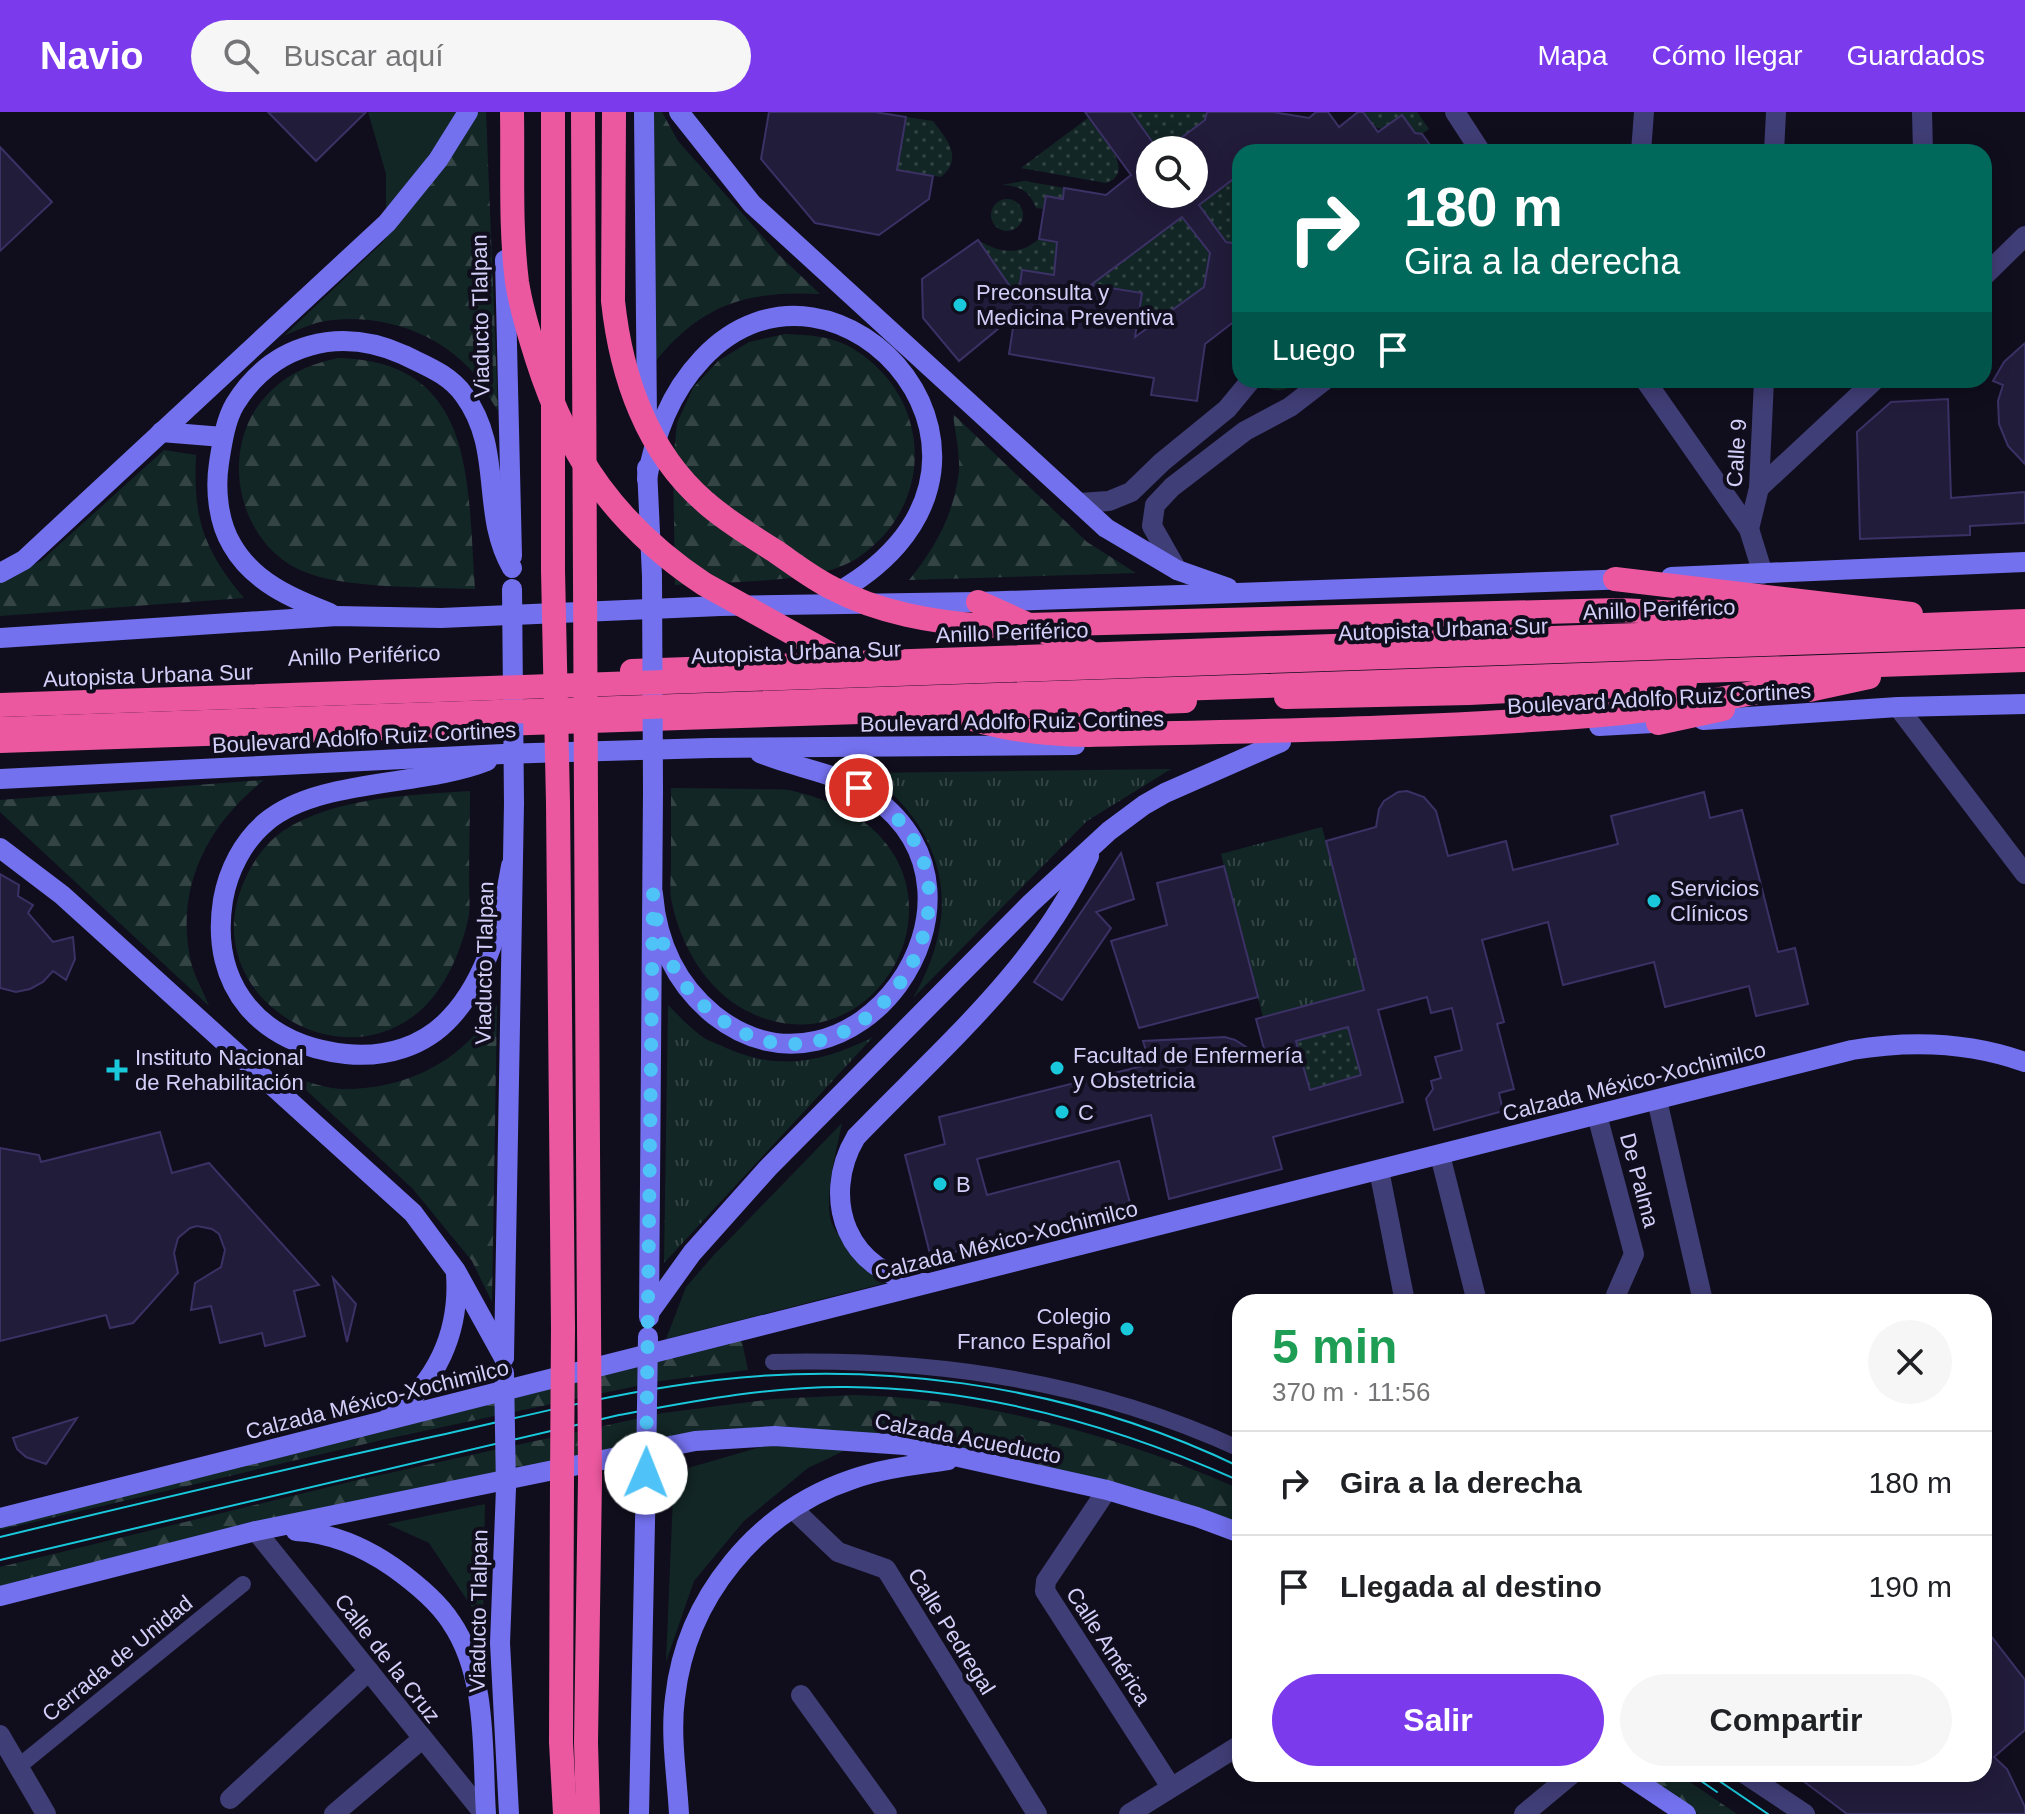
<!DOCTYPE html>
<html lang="es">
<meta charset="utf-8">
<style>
:root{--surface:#fff;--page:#f6f6f6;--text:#202124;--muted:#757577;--line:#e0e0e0;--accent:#7c3aed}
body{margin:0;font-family:Arial,sans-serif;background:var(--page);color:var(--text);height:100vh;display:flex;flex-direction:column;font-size:30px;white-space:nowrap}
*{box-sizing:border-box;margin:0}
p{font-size:26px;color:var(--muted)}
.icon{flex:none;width:44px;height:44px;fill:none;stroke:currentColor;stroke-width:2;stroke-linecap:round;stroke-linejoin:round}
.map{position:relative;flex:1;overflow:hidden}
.panel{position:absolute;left:1232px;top:1182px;width:760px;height:488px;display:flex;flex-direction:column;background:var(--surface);border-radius:24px;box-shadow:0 4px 20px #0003}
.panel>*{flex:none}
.top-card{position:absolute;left:1232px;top:32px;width:760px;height:244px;border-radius:24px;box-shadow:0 4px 20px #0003;background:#00695c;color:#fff;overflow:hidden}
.controls{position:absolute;left:1136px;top:24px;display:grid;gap:16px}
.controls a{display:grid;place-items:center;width:72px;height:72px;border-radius:50%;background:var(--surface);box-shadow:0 4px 20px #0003;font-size:40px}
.pin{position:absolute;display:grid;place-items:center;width:68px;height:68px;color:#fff;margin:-34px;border:4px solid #fff;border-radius:50%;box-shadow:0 2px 8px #0007}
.me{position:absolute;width:88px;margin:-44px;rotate:1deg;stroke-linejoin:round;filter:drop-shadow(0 0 6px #0008)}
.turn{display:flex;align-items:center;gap:28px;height:168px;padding:0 40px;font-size:36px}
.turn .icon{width:104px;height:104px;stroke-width:2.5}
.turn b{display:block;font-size:56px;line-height:68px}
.then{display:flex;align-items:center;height:76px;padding:0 40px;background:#0003;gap:16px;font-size:30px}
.round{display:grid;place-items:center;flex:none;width:84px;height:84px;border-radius:42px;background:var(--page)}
.headline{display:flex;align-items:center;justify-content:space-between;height:136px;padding:0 40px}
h1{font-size:48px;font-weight:700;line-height:60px;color:#1e9e55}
.primary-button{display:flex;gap:16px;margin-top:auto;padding:16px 40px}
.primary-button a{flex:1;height:92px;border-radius:48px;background:var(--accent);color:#fff;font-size:32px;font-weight:700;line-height:92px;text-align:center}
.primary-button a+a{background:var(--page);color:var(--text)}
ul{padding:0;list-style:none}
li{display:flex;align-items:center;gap:24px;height:104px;padding:0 40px;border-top:2px solid var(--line)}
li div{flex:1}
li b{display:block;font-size:30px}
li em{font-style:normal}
header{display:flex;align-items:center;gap:48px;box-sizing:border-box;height:112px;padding:0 40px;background:var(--accent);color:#fff}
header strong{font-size:38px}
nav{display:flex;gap:44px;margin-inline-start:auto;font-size:28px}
.search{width:560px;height:72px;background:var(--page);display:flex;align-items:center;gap:20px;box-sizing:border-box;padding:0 28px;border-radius:44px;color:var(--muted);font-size:30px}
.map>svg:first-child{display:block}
</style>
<header>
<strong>Navio</strong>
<div class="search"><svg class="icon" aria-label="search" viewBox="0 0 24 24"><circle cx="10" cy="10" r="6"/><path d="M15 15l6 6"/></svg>Buscar aquí</div>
<nav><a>Mapa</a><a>Cómo llegar</a><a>Guardados</a></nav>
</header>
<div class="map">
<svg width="2025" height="1702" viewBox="0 0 2025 1702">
<defs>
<pattern id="grass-tufts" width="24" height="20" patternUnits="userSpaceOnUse" patternTransform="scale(2)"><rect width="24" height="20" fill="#122625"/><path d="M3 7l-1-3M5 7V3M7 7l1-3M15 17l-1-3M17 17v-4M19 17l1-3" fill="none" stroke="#344445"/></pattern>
<pattern id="forest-firs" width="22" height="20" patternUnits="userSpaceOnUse" patternTransform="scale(2)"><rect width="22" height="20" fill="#122625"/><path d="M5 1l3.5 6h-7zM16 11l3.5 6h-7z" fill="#344445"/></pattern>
<pattern id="garden-dots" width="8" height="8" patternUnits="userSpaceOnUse" patternTransform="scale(2)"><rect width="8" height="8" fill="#122625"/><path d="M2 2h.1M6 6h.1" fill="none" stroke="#344445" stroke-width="1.8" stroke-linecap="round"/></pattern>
</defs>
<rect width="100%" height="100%" fill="#100e1d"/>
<g fill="url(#grass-tufts)">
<path d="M1269 268H1305C1293 274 1282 282 1268 276Z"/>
<path d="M1171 657 1087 709 913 886C963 800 948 721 868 661Z"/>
<path d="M1322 715 1364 878 1263 905 1221 742Z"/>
<path d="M668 893C678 903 688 914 700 923 706 928 715 931 722 934 777 960 821 951 873 925L664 1151Z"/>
</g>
<g fill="url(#forest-firs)">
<path d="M474 0H486L498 299C488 284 479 265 466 253 429 216 371 200 320 210 308 213 296 219 285 223L382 131 453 42Z"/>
<path d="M651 0H662L678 29 779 143 820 182C739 178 694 196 645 263Z"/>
<path d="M785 222C809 223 834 224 855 238 933 287 935 393 859 445 819 473 724 469 675 473L673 350 677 311 693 276 718 249 749 230Z"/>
<path d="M338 246C478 249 467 373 475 477 428 475 340 477 300 458 235 428 218 332 268 282 288 261 311 252 338 246Z"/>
<path d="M953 302 1087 430 1136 461 909 468C936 435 954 402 959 359 960 341 955 320 953 302Z"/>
<path d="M164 338 196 343C193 406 203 437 244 486L0 504V469L41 449Z"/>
<path d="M264 668C206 714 173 779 192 854 196 867 204 881 209 894L0 700V688Z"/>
<path d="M671 676C700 676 728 677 756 677 768 678 782 676 793 679 1005 728 889 974 745 898 706 877 681 834 672 791 669 780 671 767 671 755 671 729 671 702 671 676Z"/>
<path d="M470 679C470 709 469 739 469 770 469 783 471 799 467 812 460 840 447 871 427 892 346 976 200 887 241 777 249 755 263 733 283 719 334 685 411 683 470 679Z"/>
<path d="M497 893 492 1190 472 1149 413 1077 293 966C309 970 326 976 342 977 406 978 464 949 497 893Z"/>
<path d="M741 1225 748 1258 660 1269 386 1327 0 1418V1416L306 1334Z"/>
<path d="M855 1283C989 1287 1119 1324 1240 1377V1415L1163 1387 773 1319 0 1482V1455L362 1367 663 1301 774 1287Z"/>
<path d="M1638 1662H1678L1737 1702H1698Z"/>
</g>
<g fill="#122625">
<path d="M368 0H464L386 109V62Z"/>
<path d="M842 1011C837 1037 824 1084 831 1109 838 1131 875 1157 893 1169L666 1227 686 1175 713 1144Z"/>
<path d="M867 1328 808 1356 744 1409 694 1469 666 1550 674 1360 774 1331Z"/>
<path d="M485 1392 483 1512 429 1431 387 1412Z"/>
</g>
<g fill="url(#garden-dots)">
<path d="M1131 0H1207L1205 8 1165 38H1158Z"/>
<path d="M1363 0H1417L1429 17 1422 22 1415 21 1402 3 1382 17 1374 15Z"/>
<path d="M906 5 933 9C947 28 964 46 941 65L897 58Z"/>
<path d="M1088 6C1099 22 1139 60 1106 71L1021 56Z"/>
<path d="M1240 62V132L1226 130 1199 93Z"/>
<path d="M1024 69 1065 76 1063 87 1046 84 1044 97 1036 96C1029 78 1020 74 1002 73Z"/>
<circle cx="1007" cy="103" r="16"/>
<path d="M1182 105 1210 141 1204 175 1163 205 1161 213 1138 210 1142 181 1088 172Z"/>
<path d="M1039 127 1057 130 1073 166 1023 158 1017 190 978 128C999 141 1019 144 1039 127Z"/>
<path d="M1348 915 1361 963 1310 978 1296 929Z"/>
</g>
<g fill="#221c3b" stroke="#3b3165" stroke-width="2" fill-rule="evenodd">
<path d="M268 0H366L316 49Z"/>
<path d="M769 0H875L906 5 897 58 933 64 929 87 879 123 815 111 761 47Z"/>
<path d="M1085 0H1131L1158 38H1150V82H1194V38H1165L1205 8 1207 0H1273L1309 6 1316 0H1328L1339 15 1358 0H1363L1378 20 1402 3 1415 21 1422 22 1435 40H1240V62L1199 93 1226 130 1240 132V205L1205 232 1197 289 1151 283 1154 266 1009 242 1015 203 959 249 923 206 922 167 978 128 1018 186 1022 158 1054 163 1057 130 1039 127 1046 84 1063 87 1064 76 1106 83 1131 63ZM1182 105 1210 141 1204 175 1135 225 1142 181 1091 173Z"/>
<path d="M0 35 52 90 0 139Z"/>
<path d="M2025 231V352L2008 334 1999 312 1998 289 2003 273 1993 269 2004 250Z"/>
<path d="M1948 287 1951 386 2025 380V411L1970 414V423L1860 427 1857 320 1891 290Z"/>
<path d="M1407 679 1424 685 1436 699 1448 744 1506 729 1513 758 1618 732 1611 704 1704 680 1710 706 1742 698 1778 840 1795 836 1808 892 1756 904 1749 874 1665 895 1654 850 1563 873 1548 810 1482 828 1504 910 1497 912 1514 977 1499 981 1503 999 1434 1018 1426 987 1433 977 1431 969 1441 966 1435 945 1462 938 1452 896 1431 901 1427 885 1378 898 1403 990 1273 1025 1282 1057 1169 1087 1151 1003 977 1047 987 1083 1119 1049 1131 1095 931 1146 905 1043 945 1032 939 1005 1150 952 1143 929 1225 925 1235 928 1267 948 1256 907 1364 878 1326 729 1376 715 1379 697 1384 689 1398 680ZM1348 915 1361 963 1310 978 1296 929Z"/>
<path d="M1121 741 1134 787 1096 800 1111 816 1062 888 1034 870Z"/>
<path d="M1224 754 1258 885 1139 916 1111 829 1167 813 1157 771Z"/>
<path d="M0 762 19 773 18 784 33 793 28 801 53 830 73 825 75 847 66 868 53 859 43 870 30 877 16 880 0 876Z"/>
<path d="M160 1020 172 1061 209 1051 319 1173 294 1179 305 1224 265 1234 262 1221 220 1231 211 1194 191 1198 195 1171 221 1155 225 1138 219 1122 212 1117 197 1114 190 1116 178 1126 174 1141 178 1161 133 1211 110 1216 106 1203 0 1229V1036L39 1043 41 1050Z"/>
<path d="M333 1166 356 1192 347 1230Z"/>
<path d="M77 1306 46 1352 26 1345 17 1337 13 1326Z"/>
<path d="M1984 1515 2025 1568V1618L1994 1645 2007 1657 2025 1695V1702H1847L1794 1662H1984Z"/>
</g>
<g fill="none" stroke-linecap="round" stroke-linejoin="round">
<g stroke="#403e76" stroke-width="16">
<path d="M773 1250C933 1246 1093 1269 1240 1337"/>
<path d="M18 1655 243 1472"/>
</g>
<g stroke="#403e76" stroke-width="20">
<path d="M1455 0 1481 40"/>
<path d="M1922 0 1923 40"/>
<path d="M1641 40 1644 0"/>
<path d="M1774 40 1776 0"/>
<path d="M1984 164 2025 124"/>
<path d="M1645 268 1749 417 1763 462"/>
<path d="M1759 376 1875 268"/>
<path d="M1079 391 1109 389 1131 380 1162 350 1227 297 1251 268"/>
<path d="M1749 417 1759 376 1764 268"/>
<path d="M1177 458 1152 414 1155 393 1172 375 1245 319 1290 295 1325 268"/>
<path d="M1898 595 2025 762"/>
<path d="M1657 988 1702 1185"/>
<path d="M1597 1003 1634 1142 1616 1183 1617 1190"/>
<path d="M1440 1043 1477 1190"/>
<path d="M1379 1058 1405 1190"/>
<path d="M1107 1378 1046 1469 1045 1479 1171 1675"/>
<path d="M793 1397 838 1440 886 1457 1037 1702"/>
<path d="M256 1419 484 1702"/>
<path d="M801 1583 887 1702"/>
<path d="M0 1623 46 1702"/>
<path d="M1745 1662 1805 1702"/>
<path d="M230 1687 369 1559"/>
<path d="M334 1702 422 1627"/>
<path d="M1129 1702 1240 1633"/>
<path d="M1524 1702 1572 1662"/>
</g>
<g stroke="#7471ef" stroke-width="20">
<path d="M644 0 647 308"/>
<path d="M679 0 752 92 1106 416 1177 458 1228 476"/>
<path d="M505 148 512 444"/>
<path d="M161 320 223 325"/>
<path d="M647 356 652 464"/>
<path d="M647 367C655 322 670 281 702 247 837 102 1067 359 829 485"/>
<path d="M0 461 24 448 387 111 438 48 468 0"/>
<path d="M1671 465 2025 450"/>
<path d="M330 501C293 487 253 470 232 433 218 410 215 377 219 351 222 332 225 309 235 292 273 231 340 214 404 243 426 254 449 262 464 283 504 337 480 401 512 456"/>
<path d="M0 526 337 504 441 506 720 494 978 490 1631 467"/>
<path d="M1703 608 1898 595 2025 592"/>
<path d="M1599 614 1671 610"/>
<path d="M487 649C422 675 318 666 266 710 243 729 228 759 223 788 209 876 262 933 346 942 385 946 424 935 451 905 488 865 502 806 511 754"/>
<path d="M0 667 503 642 710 636 1075 633"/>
<path d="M0 736 62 783 413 1101 456 1159 504 1246"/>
<path d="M653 782C657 831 676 872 714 903 851 1011 1015 787 873 685 839 660 797 657 760 641"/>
<path d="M925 1171C848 1164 819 1087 856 1025 940 938 1038 855 1089 744"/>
<path d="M649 1201 692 1141 768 1056 1031 791 1109 719 1144 693 1165 681 1281 630"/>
<path d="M649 1205 653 679"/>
<path d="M504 1245 514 691"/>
<path d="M388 1306C437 1272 460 1220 456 1162"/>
<path d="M506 1376 500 1531 509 1702"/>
<path d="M0 1406 1852 938C1911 928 1969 930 2025 950"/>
<path d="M296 1419C331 1421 364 1435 393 1455 414 1470 437 1488 451 1510 488 1564 482 1640 486 1702"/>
<path d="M0 1484 256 1419 695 1329 775 1324 905 1333 1107 1378 1197 1405 1240 1421"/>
<path d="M1626 1662 1686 1702"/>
<path d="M639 1702 646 1361"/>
<path d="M679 1702C677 1664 670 1624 675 1586 686 1486 757 1399 853 1367 884 1356 916 1353 948 1348"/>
</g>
<g stroke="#ec589f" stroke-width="24">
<path d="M553 0V458"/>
<path d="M583 0 585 468"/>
<path d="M1615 467 1911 502"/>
<path d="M978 490 1089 540"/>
<path d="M1848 516 2025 509"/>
<path d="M632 559 1807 517"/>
<path d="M1809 578 1869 565"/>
<path d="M1286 585 1469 581 1685 571"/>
<path d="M1658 611 1723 597"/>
<path d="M0 629 1185 589"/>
<path d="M586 686 589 1211"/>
<path d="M558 691 563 1216"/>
<path d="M562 1369 561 1630 565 1702"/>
<path d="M588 1702 586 1630 590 1366"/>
</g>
<g stroke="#19c8db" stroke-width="2">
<path d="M0 1425C145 1390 290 1356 436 1324 514 1307 593 1286 673 1274 864 1243 1066 1271 1240 1355"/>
<path d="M0 1448 619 1303C694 1289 771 1274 847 1275 984 1276 1117 1314 1240 1369"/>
<path d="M1691 1662 1717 1680"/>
<path d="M1709 1662 1768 1702"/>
</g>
<g stroke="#7471ef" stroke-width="20">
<path d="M652 464 653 679"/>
<path d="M512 477 514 691"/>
<path d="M504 1261 506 1376"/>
<path d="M646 1361 648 1225"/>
</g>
<g stroke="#ec589f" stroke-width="24">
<path d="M512 0C513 57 510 114 517 170 521 196 529 222 537 247 568 345 618 415 704 472L868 563"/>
<path d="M614 0 613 189C621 264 647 340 705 390 726 409 752 424 775 439 794 452 812 466 832 476 879 501 933 510 985 514L1619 498 1767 505 1867 518"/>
<path d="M553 458 558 691"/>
<path d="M585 468 586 686"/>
<path d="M923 588C976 614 1030 622 1089 623 1260 619 1431 617 1601 603 1677 597 1754 581 1829 566"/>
<path d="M0 593 2025 523"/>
<path d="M0 617 2025 548"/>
<path d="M589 1211 590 1366"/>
<path d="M562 1369 563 1216"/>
</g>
</g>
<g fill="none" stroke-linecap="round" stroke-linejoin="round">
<path stroke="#4fc3f7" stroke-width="14" stroke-dasharray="0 25.2" d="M646 1361 653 782C657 828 674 870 710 899 735 919 761 933 794 932 883 931 958 818 918 736 906 711 883 691 859 676"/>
</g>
<g fill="#19c8db" stroke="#100e1d" stroke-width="3">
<circle cx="960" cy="193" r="8"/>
<circle cx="1654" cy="789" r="8"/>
<circle cx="1057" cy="956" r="8"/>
<path d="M113 946h8v8h8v8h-8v8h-8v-8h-8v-8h8z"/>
<circle cx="1062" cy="1000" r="8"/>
<circle cx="940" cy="1072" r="8"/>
<circle cx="1127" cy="1217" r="8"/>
</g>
<g text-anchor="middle" stroke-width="8" stroke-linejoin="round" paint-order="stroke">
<g font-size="22" fill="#d4cff9" stroke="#100e1d" text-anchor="start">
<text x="976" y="188">Preconsulta y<tspan x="976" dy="25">Medicina Preventiva</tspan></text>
<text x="1670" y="784">Servicios<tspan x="1670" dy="25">Clínicos</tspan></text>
<text x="1073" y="951">Facultad de Enfermería<tspan x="1073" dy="25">y Obstetricia</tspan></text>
<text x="135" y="953">Instituto Nacional<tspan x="135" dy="25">de Rehabilitación</tspan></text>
<text x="1078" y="1008">C</text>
<text x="956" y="1080">B</text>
<text x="1111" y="1212" text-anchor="end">Colegio<tspan x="1111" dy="25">Franco Español</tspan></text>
</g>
<g font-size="22" fill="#d4cff9" stroke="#100e1d">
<text transform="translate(480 204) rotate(-91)" y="8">Viaducto Tlalpan</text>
<text transform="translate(1736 341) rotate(-86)" y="8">Calle 9</text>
<text transform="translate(1659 497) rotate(-2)" y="8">Anillo Periférico</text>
<text transform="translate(1443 517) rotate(-2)" y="8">Autopista Urbana Sur</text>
<text transform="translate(1012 520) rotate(-2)" y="8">Anillo Periférico</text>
<text transform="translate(796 540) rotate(-2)" y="8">Autopista Urbana Sur</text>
<text transform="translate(364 543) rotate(-2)" y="8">Anillo Periférico</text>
<text transform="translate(148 563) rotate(-2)" y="8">Autopista Urbana Sur</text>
<text transform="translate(1659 586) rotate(-3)" y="8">Boulevard Adolfo Ruiz Cortines</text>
<text transform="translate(1012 609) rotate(-1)" y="8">Boulevard Adolfo Ruiz Cortines</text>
<text transform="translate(364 625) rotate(-3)" y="8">Boulevard Adolfo Ruiz Cortines</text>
<text transform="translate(484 851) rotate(-89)" y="8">Viaducto Tlalpan</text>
<text transform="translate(1634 969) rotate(-14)" y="8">Calzada México-Xochimilco</text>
<text transform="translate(1640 1068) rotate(75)" y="8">De Palma</text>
<text transform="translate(1006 1128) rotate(-14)" y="8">Calzada México-Xochimilco</text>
<text transform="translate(377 1287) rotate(-14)" y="8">Calzada México-Xochimilco</text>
<text transform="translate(968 1326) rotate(11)" y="8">Calzada Acueducto</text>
<text transform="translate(478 1499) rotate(-89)" y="8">Viaducto Tlalpan</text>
<text transform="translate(952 1519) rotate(58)" y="8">Calle Pedregal</text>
<text transform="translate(1109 1534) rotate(57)" y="8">Calle América</text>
<text transform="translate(117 1546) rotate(-39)" y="8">Cerrada de Unidad</text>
<text transform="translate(388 1546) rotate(52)" y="8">Calle de la Cruz</text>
</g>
</g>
</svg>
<div class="controls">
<a><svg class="icon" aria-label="search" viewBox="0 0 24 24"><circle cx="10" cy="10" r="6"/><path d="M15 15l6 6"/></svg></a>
</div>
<div class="pin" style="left:859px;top:676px;background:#d93025"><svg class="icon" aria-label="arrive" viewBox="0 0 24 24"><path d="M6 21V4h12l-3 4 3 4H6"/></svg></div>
<svg class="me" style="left:646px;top:1361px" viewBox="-20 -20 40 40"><circle r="19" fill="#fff"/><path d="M0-13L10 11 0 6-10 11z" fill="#4fc3f7"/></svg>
<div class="top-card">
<div class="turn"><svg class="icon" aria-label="right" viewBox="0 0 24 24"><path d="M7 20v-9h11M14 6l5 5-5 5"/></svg><div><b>180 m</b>Gira a la derecha</div></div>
<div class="then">Luego<svg class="icon" aria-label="arrive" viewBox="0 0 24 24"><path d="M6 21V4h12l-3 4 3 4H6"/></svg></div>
</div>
<section class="panel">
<div class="headline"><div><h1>5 min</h1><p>370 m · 11:56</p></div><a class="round"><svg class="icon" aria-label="close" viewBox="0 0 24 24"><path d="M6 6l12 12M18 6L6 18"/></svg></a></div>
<ul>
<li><svg class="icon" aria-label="right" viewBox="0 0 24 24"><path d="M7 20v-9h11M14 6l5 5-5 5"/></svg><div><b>Gira a la derecha</b></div><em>180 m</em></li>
<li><svg class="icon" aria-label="arrive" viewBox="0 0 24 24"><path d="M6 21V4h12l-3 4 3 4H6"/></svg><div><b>Llegada al destino</b></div><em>190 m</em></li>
</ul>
<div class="primary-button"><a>Salir</a><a>Compartir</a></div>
</section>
</div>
